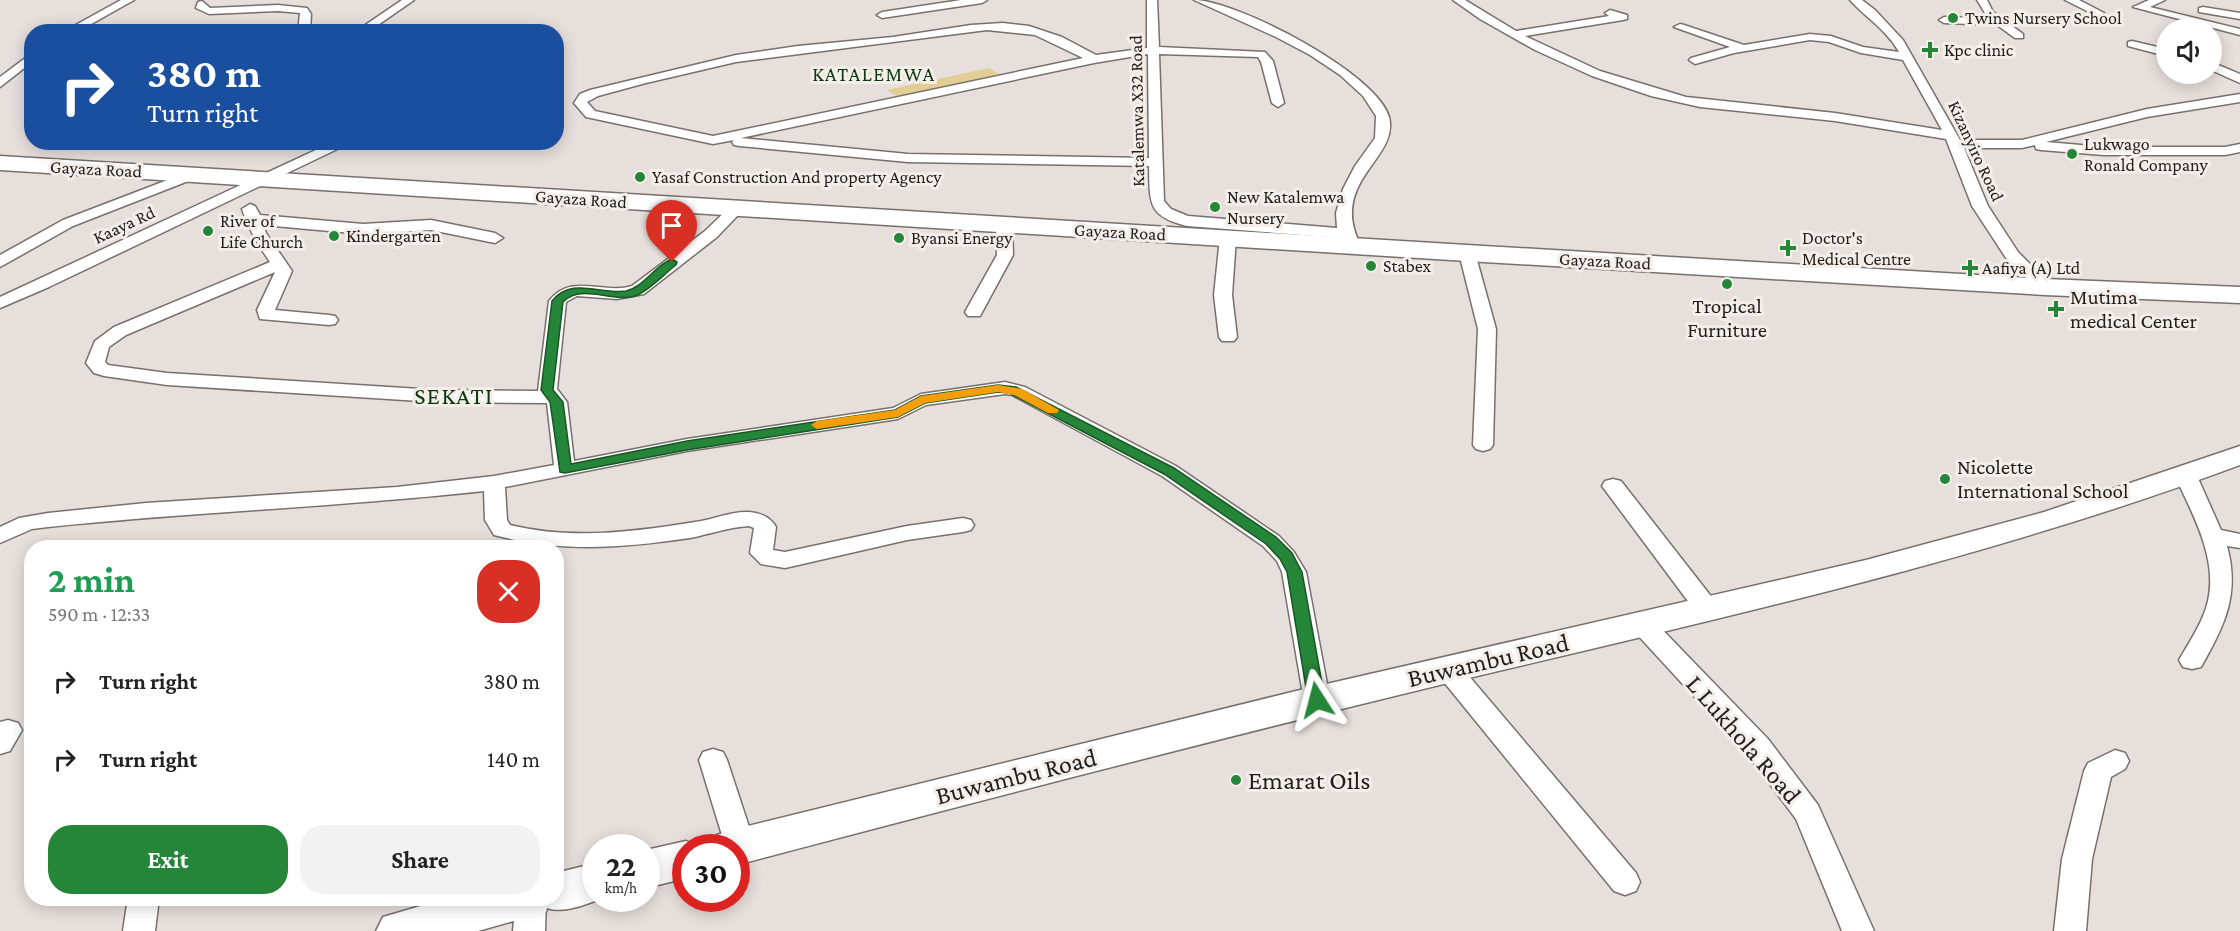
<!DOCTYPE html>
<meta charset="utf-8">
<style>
:root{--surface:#fff;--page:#f2f2f2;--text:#222;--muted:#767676;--accent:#258639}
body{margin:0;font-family:"Crimson Pro",serif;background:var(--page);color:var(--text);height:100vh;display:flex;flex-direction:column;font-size:22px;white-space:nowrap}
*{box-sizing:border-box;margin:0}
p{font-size:20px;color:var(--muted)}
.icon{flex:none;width:33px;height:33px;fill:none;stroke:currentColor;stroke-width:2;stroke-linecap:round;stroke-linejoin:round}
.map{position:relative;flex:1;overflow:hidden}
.side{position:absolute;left:24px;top:540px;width:540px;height:366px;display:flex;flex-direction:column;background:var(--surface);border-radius:24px;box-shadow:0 3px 15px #0003}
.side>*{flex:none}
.top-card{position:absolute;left:24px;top:24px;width:540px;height:126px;border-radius:24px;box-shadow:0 3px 15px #0003;background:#1a4fa0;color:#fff;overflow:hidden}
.fabs{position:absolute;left:2156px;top:18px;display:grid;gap:12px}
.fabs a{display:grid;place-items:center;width:66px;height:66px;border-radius:50%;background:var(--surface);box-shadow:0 3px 15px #0003;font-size:30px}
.speed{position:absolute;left:582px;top:834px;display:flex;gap:12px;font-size:30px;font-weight:700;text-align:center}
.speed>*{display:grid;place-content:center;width:78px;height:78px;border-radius:50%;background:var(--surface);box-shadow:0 3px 15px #0003;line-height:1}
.speed small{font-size:15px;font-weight:400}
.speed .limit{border:9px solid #d22;background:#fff;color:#111}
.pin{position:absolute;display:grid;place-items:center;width:51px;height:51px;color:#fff;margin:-62px -26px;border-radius:50% 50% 50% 0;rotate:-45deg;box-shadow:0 0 6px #0007}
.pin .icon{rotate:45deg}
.me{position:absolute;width:66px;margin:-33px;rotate:351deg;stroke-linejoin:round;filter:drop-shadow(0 0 4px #0008)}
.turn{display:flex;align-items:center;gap:21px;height:126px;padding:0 24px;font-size:27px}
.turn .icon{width:78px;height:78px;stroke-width:2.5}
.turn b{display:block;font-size:42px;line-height:51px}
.round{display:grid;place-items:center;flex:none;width:63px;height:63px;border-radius:24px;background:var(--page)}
.overview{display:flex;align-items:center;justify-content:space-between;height:102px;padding:0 24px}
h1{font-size:36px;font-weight:700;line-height:45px;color:#1e9e55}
.button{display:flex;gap:12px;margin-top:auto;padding:12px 24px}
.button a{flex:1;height:69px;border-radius:24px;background:var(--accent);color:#fff;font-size:24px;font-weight:700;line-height:69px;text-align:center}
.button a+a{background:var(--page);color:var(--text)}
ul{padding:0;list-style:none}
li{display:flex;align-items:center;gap:18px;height:78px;padding:0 24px}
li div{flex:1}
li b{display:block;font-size:22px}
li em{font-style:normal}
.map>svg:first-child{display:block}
</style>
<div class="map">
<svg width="2240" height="931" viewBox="0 0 2240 931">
<rect width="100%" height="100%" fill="#e7dfdb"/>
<path fill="#e2ce94" d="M989 68 1006 79 903 100 887 90Z"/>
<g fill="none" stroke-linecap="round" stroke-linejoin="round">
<defs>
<g id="street">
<path d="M121 0H134L77 32H63Z"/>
<path d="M402 0H414L368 32H355Z"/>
<path d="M961 0H987L982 3 882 18 877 15 882 12Z"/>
<path d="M1147 0H1157L1159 47 1265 52 1273 61 1284 103 1278 107 1272 103 1261 62 1258 57 1159 54 1164 201 1171 209 1188 216 1337 228 1336 213 1343 189 1355 166 1375 138 1376 116 1363 96 1340 75 1310 55 1276 37 1194 0C1236 0 1377 73 1389 117 1400 159 1327 181 1361 246L1359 249H1347L1341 238 1187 226C1147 216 1150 203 1149 166L908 162 739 146 734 145 732 142 734 140 713 144 586 117 574 103 580 94 590 90 736 55 798 46 893 37 971 25 1003 23 1029 26 1062 37 1096 55 1147 48ZM987 30 1035 35 1083 58 713 136 595 111 587 102 598 96 646 83 736 62ZM1148 54 1149 158 908 154 741 138 1094 63Z"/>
<path d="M1453 0H1465L1516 31 1609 16 1605 13 1610 10 1627 15V19L1623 20 1525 36 1600 71 1686 97 1835 113 1942 130 1903 60 1861 53 1829 42 1810 40 1734 53 1695 64 1689 60 1691 58 1730 47 1674 27 1680 24 1684 25 1744 45 1810 34 1831 36 1863 47 1899 52C1887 30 1866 18 1850 0H1862L1875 10 1903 40 1960 140H2022L2147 109 2240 94V102L2147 117 2046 142 2104 147H2225L2240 144V152L2225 155H2104L2041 150 2036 149 2035 145 2022 148H1964L1988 206 2018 252 2053 287 2051 291H2039L2006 258 1972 206 1946 139 1835 121 1700 107 1651 96 1592 76 1535 50 1480 19Z"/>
<path d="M1977 0H1987L1993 12 2023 34V38H2015L1997 25 1944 23 1939 20 1944 17 1988 18Z"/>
<path d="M2065 0H2079L2104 13 2103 15H2095Z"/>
<path d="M2149 0H2165L2150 7 2240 29V35L2133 7Z"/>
<path d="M202 1 210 8 278 5 307 8 311 14 310 32H298L300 13 278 11 209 14 196 8 198 2Z"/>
<path d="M2203 7 2240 13V19L2199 12V8Z"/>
<path d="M2132 41 2166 49V56L2128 46V42Z"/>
<path d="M32 53V62L0 87V77Z"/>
<path d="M2211 62 2240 74V83L2211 70Z"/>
<path d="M333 142H352L49 287 0 308V297Z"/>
<path d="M191 171 198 175 196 178 73 226 0 267V255L63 220Z"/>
<path d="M250 204 255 206 260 215 363 224 431 220 495 233 503 238 495 243 431 230 363 234 263 225 266 233 292 271 275 310 329 315 335 316 338 320 335 324 329 325 260 319 257 310 275 272 126 335 109 347 105 362 108 365 167 373 436 390 538 391 549 301C571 272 604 295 632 286L705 231 731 206H741L744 209 741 212 717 237 644 294 617 299 577 296 566 302 557 389 567 402 574 461 687 439 893 408 921 394 1005 382 1025 387 1176 466 1279 536 1294 552 1306 572 1330 700 1326 707 1317 710 1308 707 1304 700 1282 572 1277 561 1263 546 1162 476 1012 395 1005 394 926 405 898 419 687 451 505 487 507 520 510 525C571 540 633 532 695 522 712 520 731 511 749 512 761 513 770 517 776 527L773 550 785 552 907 526 963 518 971 520 974 525 971 530 963 532 907 540 785 568 761 564 750 553 754 528 749 526C729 527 710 534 690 538 621 548 562 553 494 535L485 520 484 491C339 507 193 512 48 527L32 529 0 543V527L19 518 48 513 146 503 397 487 494 476 554 465 547 403 436 402 167 385 104 376 94 373 86 363 95 341 114 327 270 262C257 243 249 230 242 209Z"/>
<path d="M1004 220 1012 225 1013 255 980 316H968L965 312 997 255 996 225Z"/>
<path d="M1228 233 1236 238 1232 295 1237 337 1234 341H1222L1219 337 1214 295 1220 238Z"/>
<path d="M1467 248 1475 253 1496 329 1493 445 1490 449 1483 451 1476 449 1473 445 1478 329 1459 253Z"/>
<path d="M2186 470 2194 471 2197 476 2221 530 2240 534V548L2227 546C2240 594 2225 625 2201 667L2192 669 2183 667 2179 660C2190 641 2203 622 2208 601 2218 558 2192 513 2175 476L2178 471Z"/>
<path d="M1613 479 1621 481 1717 604 1720 610 1717 616 1708 618 1699 616 1602 486 1605 481Z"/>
<path d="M1642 615 1651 618 1768 739 1818 805 1874 931H1842L1796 819 1748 755 1633 630 1630 624 1633 618Z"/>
<path d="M1448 660 1457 662 1636 873 1640 882 1636 891 1625 895 1614 891 1439 676 1435 669 1439 662Z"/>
<path d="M8 720 18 723 22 730 10 751 0 754V722Z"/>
<path d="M713 749 723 752 727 760 755 845 750 854 740 858 736 856V848H726L725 845 699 760 703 752Z"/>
<path d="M2115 750 2125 753 2129 761 2125 769 2111 777 2092 859 2086 931H2054L2062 859 2084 771 2088 763Z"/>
<path d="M128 898H159L155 931H123Z"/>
<path d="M516 898H546L545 931H513Z"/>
</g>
<g id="secondary">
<path d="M2240 446V465C1985 560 1721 618 1456 681 1216 739 976 802 736 865V848H711L717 835 732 830 1296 691 1866 560 2044 512Z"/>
<path d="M686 841 702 848H686V878L646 888V850Z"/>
<path d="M596 863V898H603C587 904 563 914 547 908L546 912 478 931H376L383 917 448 898H556V873Z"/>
</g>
<path id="primary" d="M0 156 1467 245 2045 279 2240 287V303L2045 295 1467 261 0 170Z"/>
</defs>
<use href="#street" stroke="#77706c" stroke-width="3"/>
<use href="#secondary" stroke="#77706c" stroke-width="3"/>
<use href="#primary" stroke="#77706c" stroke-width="3"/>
<use href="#street" fill="#fff" fill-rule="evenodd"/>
<use href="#secondary" fill="#fff" fill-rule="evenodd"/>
<use href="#primary" fill="#fff" fill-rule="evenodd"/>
</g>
<path fill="#258639" stroke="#185725" stroke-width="1.5" d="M672 259 677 262 676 265C664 274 649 291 635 296 613 303 580 283 563 302L553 390 563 402 571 464 687 441 895 410 921 396 998 385 1016 387 1174 468 1276 537 1292 553 1302 572 1325 700 1323 704 1317 706 1311 704 1308 700 1287 572 1280 559 1266 544 1164 474 1009 393 998 392 925 403 898 417 687 450 565 473 560 472 550 402 541 390 552 301C572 276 600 295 626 291 644 287 655 265 672 259Z"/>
<path fill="#f59e0b" d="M998 385 1022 389 1059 410 1057 413H1048L1014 395 998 392 925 403 898 417 817 429 811 425 817 421 895 410 921 396Z"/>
<g fill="#258639" stroke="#f4ede8" stroke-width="2">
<circle cx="1953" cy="18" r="6"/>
<path d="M1927 41h6v6h6v6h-6v6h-6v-6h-6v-6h6z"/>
<circle cx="2072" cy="154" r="6"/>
<circle cx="640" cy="177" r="6"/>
<circle cx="1215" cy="207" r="6"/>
<circle cx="208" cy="231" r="6"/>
<circle cx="334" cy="236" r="6"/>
<circle cx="899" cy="238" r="6"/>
<path d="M1785 239h6v6h6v6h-6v6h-6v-6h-6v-6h6z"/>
<circle cx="1371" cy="266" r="6"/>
<path d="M1967 259h6v6h6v6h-6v6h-6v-6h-6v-6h6z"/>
<circle cx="1727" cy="284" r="6"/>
<path d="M2053 300h6v6h6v6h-6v6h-6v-6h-6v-6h6z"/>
<circle cx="1945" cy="479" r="6"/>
<circle cx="1236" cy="780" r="6"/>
</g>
<g text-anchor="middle" stroke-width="6" stroke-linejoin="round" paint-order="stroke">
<g font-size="18" fill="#211e1d" stroke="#f4ede8" text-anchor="start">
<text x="1965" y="24">Twins Nursery School</text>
<text x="1944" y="56">Kpc clinic</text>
<text x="2084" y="150">Lukwago<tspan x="2084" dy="21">Ronald Company</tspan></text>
<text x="652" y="183">Yasaf Construction And property Agency</text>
<text x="1227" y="203">New Katalemwa<tspan x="1227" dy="21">Nursery</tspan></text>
<text x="220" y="227">River of<tspan x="220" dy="21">Life Church</tspan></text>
<text x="346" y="242">Kindergarten</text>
<text x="911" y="244">Byansi Energy</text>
<text x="1802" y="244">Doctor's<tspan x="1802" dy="21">Medical Centre</tspan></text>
<text x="1383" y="272">Stabex</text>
<text x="1982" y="274">Aafiya (A) Ltd</text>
</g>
<g font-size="18" fill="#211e1d" stroke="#f4ede8">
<text transform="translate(1137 111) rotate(-91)" y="6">Katalemwa X32 Road</text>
<text transform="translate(1976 151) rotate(65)" y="6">Kizanyiro Road</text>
<text transform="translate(96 169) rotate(3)" y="6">Gayaza Road</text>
<text transform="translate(581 199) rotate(4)" y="6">Gayaza Road</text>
<text transform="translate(124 225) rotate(-25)" y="6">Kaaya Rd</text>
<text transform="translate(1120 232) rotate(3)" y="6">Gayaza Road</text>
<text transform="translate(1605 261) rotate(3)" y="6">Gayaza Road</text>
</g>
<g font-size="20" letter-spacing="1.5" fill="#0a3813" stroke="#f4ede8">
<text x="874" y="81">KATALEMWA</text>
</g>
<g font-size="21" fill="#211e1d" stroke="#f4ede8" text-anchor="start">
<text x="2070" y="304">Mutima<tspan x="2070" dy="24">medical Center</tspan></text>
<text x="1727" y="313" text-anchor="middle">Tropical<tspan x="1727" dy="24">Furniture</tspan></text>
<text x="1957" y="474">Nicolette<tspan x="1957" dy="24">International School</tspan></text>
</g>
<g font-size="24" letter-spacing="1.5" fill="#0a3813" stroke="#f4ede8">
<text x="454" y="404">SEKATI</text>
</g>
<g font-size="26" fill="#211e1d" stroke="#f4ede8">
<text transform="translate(1488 660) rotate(-13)" y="9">Buwambu Road</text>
<text transform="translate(1744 739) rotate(49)" y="9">L Lukhola Road</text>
<text transform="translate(1016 776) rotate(-14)" y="9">Buwambu Road</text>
</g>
<g font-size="26" fill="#211e1d" stroke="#f4ede8" text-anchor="start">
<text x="1248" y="789">Emarat Oils</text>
</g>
</g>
</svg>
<div class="fabs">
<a><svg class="icon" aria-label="sound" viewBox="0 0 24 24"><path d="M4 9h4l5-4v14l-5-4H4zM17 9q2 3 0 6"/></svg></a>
</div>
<div class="speed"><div>22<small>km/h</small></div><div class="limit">30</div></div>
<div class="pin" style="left:672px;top:262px;background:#d93025"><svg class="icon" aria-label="arrive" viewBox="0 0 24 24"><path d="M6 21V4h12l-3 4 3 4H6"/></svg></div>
<svg class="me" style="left:1317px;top:700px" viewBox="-20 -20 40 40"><path d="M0-17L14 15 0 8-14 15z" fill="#258639" stroke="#fff" stroke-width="4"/></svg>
<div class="top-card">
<div class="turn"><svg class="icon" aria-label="right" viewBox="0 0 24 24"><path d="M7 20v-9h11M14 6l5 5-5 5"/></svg><div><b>380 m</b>Turn right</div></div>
</div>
<section class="side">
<div class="overview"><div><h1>2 min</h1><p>590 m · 12:33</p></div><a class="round" style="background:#d93025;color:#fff"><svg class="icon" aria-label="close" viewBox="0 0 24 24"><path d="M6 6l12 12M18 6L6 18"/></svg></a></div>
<ul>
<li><svg class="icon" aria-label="right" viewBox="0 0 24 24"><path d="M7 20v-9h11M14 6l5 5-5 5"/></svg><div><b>Turn right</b></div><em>380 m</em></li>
<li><svg class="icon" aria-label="right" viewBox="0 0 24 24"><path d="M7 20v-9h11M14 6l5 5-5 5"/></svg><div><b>Turn right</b></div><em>140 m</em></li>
</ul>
<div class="button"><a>Exit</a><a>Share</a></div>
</section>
</div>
